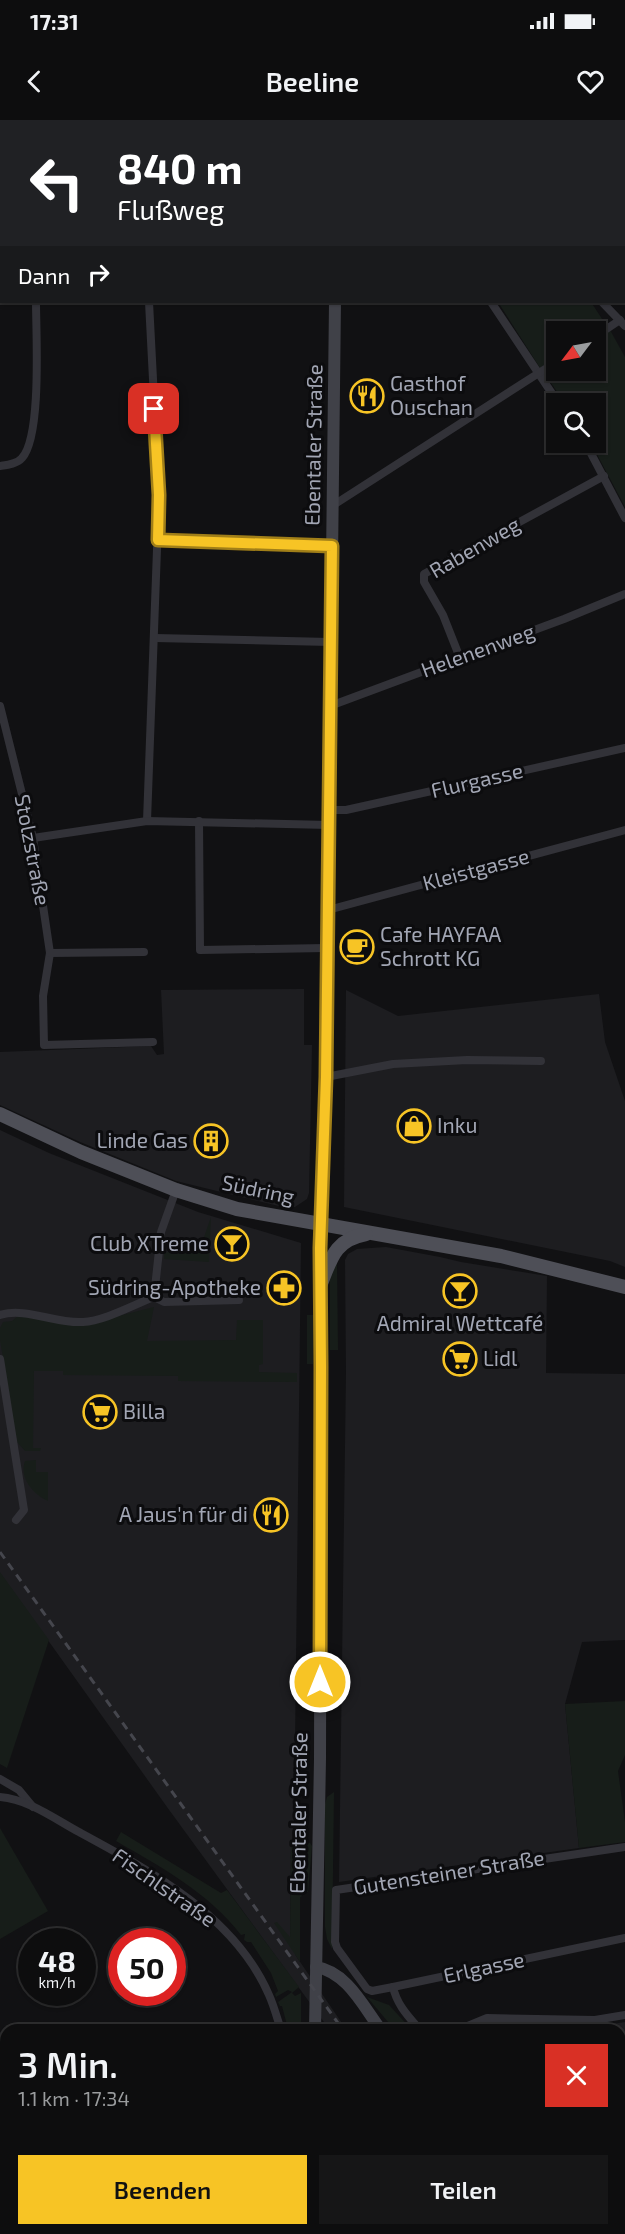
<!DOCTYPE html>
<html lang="de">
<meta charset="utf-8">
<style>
:root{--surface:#0d0d0e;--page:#161617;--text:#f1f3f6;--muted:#9a9c9e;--line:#2d2d2e;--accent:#f7c425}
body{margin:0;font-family:"Exo 2",sans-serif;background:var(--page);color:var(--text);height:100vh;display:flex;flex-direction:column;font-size:22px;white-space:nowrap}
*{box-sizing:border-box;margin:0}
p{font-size:20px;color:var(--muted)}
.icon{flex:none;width:33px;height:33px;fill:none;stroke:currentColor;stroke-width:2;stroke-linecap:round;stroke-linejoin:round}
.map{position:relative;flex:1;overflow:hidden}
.sheet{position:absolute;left:0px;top:1904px;width:626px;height:212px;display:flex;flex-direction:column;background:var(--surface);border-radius:18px 18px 0 0;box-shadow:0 2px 4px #0004,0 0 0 2px var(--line)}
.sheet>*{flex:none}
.top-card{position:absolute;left:0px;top:0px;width:626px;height:183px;box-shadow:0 2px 4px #0004,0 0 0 2px var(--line);background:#202124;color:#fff;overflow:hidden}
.needle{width:39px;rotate:238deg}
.tools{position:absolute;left:546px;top:201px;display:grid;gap:12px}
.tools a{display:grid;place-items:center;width:60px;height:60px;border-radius:0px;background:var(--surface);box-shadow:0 2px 4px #0004,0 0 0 2px var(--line);font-size:30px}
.speed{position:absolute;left:18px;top:1808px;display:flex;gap:12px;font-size:30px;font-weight:700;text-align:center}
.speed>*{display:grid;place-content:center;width:78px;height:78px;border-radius:50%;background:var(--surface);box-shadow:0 2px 4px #0004,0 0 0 2px var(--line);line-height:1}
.speed small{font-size:15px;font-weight:400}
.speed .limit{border:9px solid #d22;background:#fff;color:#111}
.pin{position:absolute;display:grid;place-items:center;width:51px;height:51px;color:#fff;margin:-26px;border-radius:12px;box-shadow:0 3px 9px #0006}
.me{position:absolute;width:66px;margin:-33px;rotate:0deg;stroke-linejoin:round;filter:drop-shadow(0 0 4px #0008)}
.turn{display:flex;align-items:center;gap:21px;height:126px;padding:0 18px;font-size:27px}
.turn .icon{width:78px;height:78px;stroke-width:2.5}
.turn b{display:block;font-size:42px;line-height:51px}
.then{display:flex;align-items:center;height:57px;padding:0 18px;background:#0003;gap:12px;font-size:22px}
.round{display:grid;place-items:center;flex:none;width:63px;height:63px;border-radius:0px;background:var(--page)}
.overview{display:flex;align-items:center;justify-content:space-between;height:102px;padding:0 18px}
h1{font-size:36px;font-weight:600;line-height:45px}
.button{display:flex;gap:12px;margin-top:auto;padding:12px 18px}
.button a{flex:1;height:69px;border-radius:0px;background:var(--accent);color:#111;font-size:24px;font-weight:600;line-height:69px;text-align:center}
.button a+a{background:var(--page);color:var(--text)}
.status{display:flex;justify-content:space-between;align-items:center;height:42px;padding:0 30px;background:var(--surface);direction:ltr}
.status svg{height:16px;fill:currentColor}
header{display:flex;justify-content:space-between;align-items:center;height:78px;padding:0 18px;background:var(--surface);font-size:27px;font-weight:600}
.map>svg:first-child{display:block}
</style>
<div class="status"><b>17:31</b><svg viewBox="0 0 49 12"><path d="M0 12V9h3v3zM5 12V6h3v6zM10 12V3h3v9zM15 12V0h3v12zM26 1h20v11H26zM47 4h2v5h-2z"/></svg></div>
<header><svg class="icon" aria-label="back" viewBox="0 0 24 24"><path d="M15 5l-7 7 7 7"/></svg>Beeline<svg class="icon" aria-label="heart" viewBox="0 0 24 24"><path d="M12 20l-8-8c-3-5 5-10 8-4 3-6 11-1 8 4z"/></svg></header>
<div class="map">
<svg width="625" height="2114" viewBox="0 0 625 2114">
<rect width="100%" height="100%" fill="#111113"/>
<g fill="#1d1d20">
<path d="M304 869V925H312L309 1073 307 1079 295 1087H283L176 1061 80 1022 0 985V932L151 926 157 935 164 934 161 870Z"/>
<path d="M346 870 398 896 599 874 605 922 625 981V1147L610 1141 344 1087Z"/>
<path d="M0 1010 49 1033 198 1092 301 1123 294 1708 291 1729 290 1818 296 1836 346 1909H329L167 1687 0 1453Z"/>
<path d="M386 1127 440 1137 461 1142 547 1156 546 1253 625 1254V1520L582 1522 565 1584 579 1728 339 1762 346 1253 345 1140 348 1134 357 1129Z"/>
<path d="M625 1902V2114H524L520 2109H620V1910L578 1909Z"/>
</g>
<g fill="#171d19">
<path d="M498 182H591L606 205 595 211 556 212V237L540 248Z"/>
<path d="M610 210 625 237V387L591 323 596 322V284L565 283 544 253 556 245V250H596V220Z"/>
<path d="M211 1097 209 1142 164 1139V1133L183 1129 187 1118 202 1123Z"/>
<path d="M337 1140 338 1230H330V1149Z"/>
<path d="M154 1187 147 1221 236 1220 237 1200H263V1244L259 1245V1252L297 1253V1262L178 1261V1256L63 1255V1251H34L33 1328H41L40 1331H25L17 1322 0 1220V1208L3 1202 12 1201 18 1196 79 1206Z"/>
<rect x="307" y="1195" width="6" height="49"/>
<path d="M36 1340V1352H48V1381C33 1374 19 1358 25 1341Z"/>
<path d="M0 1452 49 1520 7 1648 0 1644Z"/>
<path d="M625 1581V1635L618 1651 625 1702V1722L579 1728 565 1584Z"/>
<path d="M334 1672 332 1829 327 1819 325 1807V1684L327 1677Z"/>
<path d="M0 1708 48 1791 0 1819Z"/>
<path d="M121 1712 221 1773 227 1770 299 1867 292 1873 295 1876 301 1873V1909H288L282 1886H280L278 1882 292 1872 288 1870 276 1877 275 1874 278 1871 271 1853 251 1822H247L244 1820 245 1814 241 1815C209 1773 161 1747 116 1721Z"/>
<path d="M299 1723H310L312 1726 308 1772H306L299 1744Z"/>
<path d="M294 1725 295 1746 302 1776 300 1777V1842L274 1803 277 1802 290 1817 291 1726Z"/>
<path d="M367 1877 389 1885 411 1909H394Z"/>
</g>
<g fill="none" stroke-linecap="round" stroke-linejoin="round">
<g stroke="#323238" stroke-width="8">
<path d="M443 0V2"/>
<path d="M493 0 496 2"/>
<path d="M573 0 575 2"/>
<path d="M511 2 512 0"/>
<path d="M0 8H2"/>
<path d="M624 56 625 57"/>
<path d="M491 182 559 284"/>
<path d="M602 182 625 206"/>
<path d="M596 216 620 200"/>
<path d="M585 322 625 398"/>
<path d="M0 346C7 345 17 344 22 338 42 316 36 213 36 182"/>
<path d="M332 386 556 242"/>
<path d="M158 420 332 426"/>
<path d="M155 518 330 522"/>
<path d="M460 538 443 495 424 462V454L604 356"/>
<path d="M0 586 33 718 50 833 43 876 44 925 153 922"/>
<path d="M330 586 564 499 625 474"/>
<path d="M329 690H346L625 628"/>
<path d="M147 701 159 375 149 182"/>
<path d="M199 701 200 830 326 828"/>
<path d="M33 718 147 701 329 705"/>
<path d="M328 790 625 710"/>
<path d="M50 833 144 832"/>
<path d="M326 957 393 944 467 940 541 941"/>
<path d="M154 1177 164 1182 239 1180"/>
<path d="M0 1195C26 1187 56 1204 83 1202 104 1201 133 1185 154 1177L161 1112 176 1070"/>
<path d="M0 1239 24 1390 16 1400"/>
<path d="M0 1659 19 1670 33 1687"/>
<path d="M0 1677C28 1679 55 1699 79 1712 151 1751 235 1796 269 1875 274 1886 277 1898 281 1910"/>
<path d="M393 1867 372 1871 367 1869 337 1828 335 1822 336 1770 625 1727"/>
<path d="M420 1910C408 1896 397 1885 393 1867L625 1818"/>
<path d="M458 1910 487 1898 595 1900 625 1895"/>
<path d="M292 2114V2109"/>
</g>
<g stroke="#404148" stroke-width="12">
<path d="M337 2V0"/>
<path d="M316 1847C347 1852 363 1886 381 1910"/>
<path d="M315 1910 320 1639 321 1240 320 1128 326 957 335 182"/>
<path d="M317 2109V2114"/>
<path d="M511 2109 515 2114"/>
</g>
<g stroke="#4e4f57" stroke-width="14">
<path d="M0 994 81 1032 176 1070 237 1089 501 1136 625 1167"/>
<path d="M320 1166C331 1139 334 1120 366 1114"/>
</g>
<g stroke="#45464d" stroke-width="3" stroke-dasharray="8 6" stroke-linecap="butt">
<path d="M0 1432 343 1910"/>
<path d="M479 2109 482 2114"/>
</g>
</g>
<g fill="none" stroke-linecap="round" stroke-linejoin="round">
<defs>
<path id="route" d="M154 289 159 375 158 420 332 426 326 957 320 1128 321 1247 320 1562"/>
</defs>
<use href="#route" stroke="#a17f18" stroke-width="15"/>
<use href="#route" stroke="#f7c425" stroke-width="10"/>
</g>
<defs>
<symbol id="restaurant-ring" viewBox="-11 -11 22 22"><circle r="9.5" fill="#0c0c0e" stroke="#f7c425" stroke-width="1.5"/><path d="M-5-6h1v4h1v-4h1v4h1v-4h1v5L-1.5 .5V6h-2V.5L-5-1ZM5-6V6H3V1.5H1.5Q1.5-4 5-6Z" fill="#f7c425"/></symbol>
<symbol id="cafe-ring" viewBox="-11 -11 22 22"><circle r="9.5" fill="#0c0c0e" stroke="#f7c425" stroke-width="1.5"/><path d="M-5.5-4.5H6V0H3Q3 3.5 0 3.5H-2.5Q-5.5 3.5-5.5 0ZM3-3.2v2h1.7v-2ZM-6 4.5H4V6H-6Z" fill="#f7c425"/></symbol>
<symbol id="shop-ring" viewBox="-11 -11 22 22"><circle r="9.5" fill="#0c0c0e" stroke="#f7c425" stroke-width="1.5"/><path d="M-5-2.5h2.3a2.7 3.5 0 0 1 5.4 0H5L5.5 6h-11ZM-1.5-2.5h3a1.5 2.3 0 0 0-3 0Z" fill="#f7c425"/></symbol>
<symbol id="building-ring" viewBox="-11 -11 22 22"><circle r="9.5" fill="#0c0c0e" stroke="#f7c425" stroke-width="1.5"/><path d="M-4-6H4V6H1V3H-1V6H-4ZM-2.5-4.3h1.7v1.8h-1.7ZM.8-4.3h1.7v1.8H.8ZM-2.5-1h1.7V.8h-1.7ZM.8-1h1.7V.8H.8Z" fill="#f7c425"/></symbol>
<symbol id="bar-ring" viewBox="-11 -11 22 22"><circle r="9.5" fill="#0c0c0e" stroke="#f7c425" stroke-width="1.5"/><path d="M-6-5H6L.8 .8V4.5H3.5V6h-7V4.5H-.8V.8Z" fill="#f7c425"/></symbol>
<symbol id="pharmacy-ring" viewBox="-11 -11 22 22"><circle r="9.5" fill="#0c0c0e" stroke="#f7c425" stroke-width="1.5"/><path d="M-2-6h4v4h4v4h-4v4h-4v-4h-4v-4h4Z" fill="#f7c425"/></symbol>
<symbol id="supermarket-ring" viewBox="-11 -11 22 22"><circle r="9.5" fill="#0c0c0e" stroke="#f7c425" stroke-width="1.5"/><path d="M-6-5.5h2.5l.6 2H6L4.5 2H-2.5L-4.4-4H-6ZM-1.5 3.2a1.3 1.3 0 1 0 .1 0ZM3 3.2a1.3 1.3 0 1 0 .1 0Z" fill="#f7c425"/></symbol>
</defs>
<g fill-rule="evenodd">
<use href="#restaurant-ring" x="348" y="257" width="38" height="38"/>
<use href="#cafe-ring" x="338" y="808" width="38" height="38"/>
<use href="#shop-ring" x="395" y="987" width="38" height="38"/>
<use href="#building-ring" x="192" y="1002" width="38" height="38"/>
<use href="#bar-ring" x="213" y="1105" width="38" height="38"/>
<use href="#pharmacy-ring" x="265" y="1149" width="38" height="38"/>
<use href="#bar-ring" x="441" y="1152" width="38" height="38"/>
<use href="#supermarket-ring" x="441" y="1220" width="38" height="38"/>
<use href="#supermarket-ring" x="81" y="1273" width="38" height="38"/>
<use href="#restaurant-ring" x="252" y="1376" width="38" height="38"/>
</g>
<g text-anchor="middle" stroke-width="6" stroke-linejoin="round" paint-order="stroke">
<g font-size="21" fill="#a2a6b4" stroke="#0c0c0e" text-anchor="start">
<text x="390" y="271">Gasthof<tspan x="390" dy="24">Ouschan</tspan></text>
<text x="380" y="822">Cafe HAYFAA<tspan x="380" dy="24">Schrott KG</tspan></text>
<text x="437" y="1013">Inku</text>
<text x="188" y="1028" text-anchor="end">Linde Gas</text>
<text x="209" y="1131" text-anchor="end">Club XTreme</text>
<text x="261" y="1175" text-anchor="end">Südring-Apotheke</text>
<text x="460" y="1211" text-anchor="middle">Admiral Wettcafé</text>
<text x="483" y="1246">Lidl</text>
<text x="123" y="1299">Billa</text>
<text x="248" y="1402" text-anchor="end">A Jaus'n für di</text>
</g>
<g font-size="21" fill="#a2a6b4" stroke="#0c0c0e">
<text transform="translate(314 325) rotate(-89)" y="7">Ebentaler Straße</text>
<text transform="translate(475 428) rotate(-30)" y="7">Rabenweg</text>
<text transform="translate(478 531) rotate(-20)" y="7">Helenenweg</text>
<text transform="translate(477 661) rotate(-13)" y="7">Flurgasse</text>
<text transform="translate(32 730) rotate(79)" y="7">Stolzstraße</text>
<text transform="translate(476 750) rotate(-15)" y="7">Kleistgasse</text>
<text transform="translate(258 1070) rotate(12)" y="7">Südring</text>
<text transform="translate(299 1693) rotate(-89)" y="7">Ebentaler Straße</text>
<text transform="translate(449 1753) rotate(-9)" y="7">Gutensteiner Straße</text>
<text transform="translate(164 1768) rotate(35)" y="7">Fischlstraße</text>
<text transform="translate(484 1848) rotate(-12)" y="7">Erlgasse</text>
</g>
</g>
</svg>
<div class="tools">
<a><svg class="needle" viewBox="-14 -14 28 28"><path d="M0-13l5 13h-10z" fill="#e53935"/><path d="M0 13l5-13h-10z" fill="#9a9c9e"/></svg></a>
<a><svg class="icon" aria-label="search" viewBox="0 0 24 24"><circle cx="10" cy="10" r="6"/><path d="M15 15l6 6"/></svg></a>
</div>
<div class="speed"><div>48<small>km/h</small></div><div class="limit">50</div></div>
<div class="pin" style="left:154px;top:289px;background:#d93025"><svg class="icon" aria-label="arrive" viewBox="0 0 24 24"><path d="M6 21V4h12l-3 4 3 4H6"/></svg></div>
<svg class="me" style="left:320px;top:1562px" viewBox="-20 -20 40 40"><circle r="17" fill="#f7c425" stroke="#fff" stroke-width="3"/><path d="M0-11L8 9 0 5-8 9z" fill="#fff"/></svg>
<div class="top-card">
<div class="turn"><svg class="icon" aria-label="left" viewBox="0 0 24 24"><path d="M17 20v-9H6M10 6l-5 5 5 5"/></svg><div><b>840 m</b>Flußweg</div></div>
<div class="then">Dann<svg class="icon" aria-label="right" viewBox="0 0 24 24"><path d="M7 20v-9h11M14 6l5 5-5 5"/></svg></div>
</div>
<section class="sheet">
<div class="overview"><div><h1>3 Min.</h1><p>1.1 km · 17:34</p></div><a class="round" style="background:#d93025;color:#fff"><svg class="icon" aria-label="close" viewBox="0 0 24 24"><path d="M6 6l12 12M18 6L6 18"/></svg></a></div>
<div class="button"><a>Beenden</a><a>Teilen</a></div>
</section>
</div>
